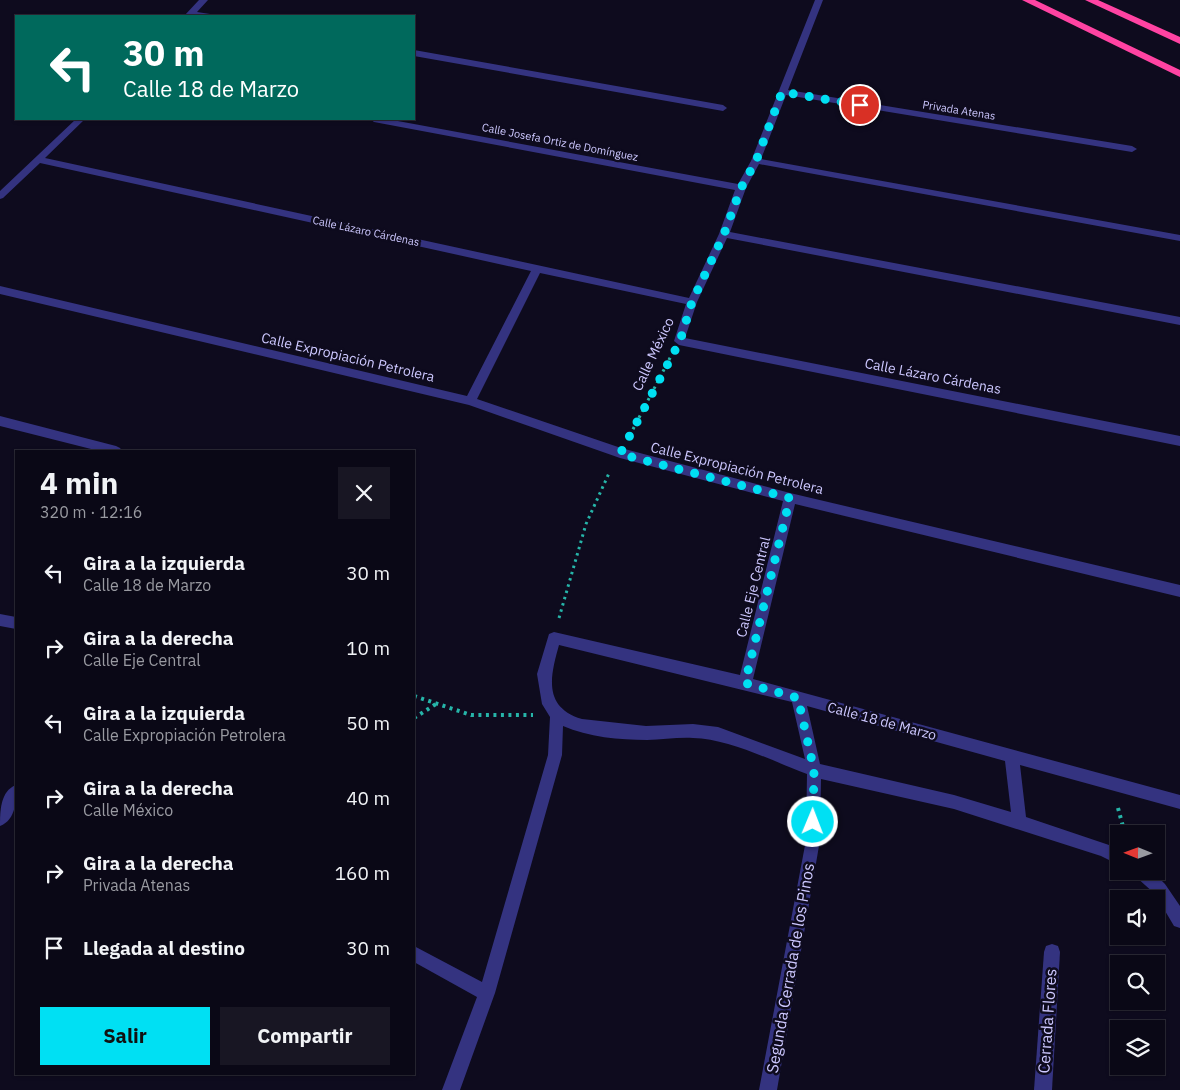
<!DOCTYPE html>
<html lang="es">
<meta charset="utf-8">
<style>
:root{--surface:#0a0816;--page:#181623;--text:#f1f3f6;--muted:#999aa1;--line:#2a2935;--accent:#00e0f3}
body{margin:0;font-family:"IBM Plex Sans",sans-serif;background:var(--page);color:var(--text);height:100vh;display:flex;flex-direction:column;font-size:19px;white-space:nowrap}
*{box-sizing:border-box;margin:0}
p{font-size:16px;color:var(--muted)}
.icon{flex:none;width:28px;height:28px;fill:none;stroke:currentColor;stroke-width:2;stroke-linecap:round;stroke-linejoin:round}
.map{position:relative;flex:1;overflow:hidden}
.details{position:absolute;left:15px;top:450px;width:400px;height:625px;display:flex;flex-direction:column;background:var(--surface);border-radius:0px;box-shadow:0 1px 4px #0004,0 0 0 1px var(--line)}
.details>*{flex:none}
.guide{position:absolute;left:15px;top:15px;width:400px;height:105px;border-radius:0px;box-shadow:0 1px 4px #0004,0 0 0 1px var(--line);background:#00695c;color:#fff;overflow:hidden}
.needle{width:32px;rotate:271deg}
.controls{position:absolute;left:1110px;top:825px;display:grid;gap:10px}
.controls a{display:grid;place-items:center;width:55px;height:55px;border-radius:0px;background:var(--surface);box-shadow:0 1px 4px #0004,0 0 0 1px var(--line);font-size:25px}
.pin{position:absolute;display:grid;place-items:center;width:42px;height:42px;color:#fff;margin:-21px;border:2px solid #fff;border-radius:50%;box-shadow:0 1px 5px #0007}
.me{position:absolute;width:55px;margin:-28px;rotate:1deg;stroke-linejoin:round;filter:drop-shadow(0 0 4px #0008)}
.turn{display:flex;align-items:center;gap:18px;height:105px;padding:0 25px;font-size:22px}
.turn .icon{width:65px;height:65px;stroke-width:2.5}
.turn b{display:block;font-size:35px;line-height:42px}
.round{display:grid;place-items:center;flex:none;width:52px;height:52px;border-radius:0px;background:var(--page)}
.headline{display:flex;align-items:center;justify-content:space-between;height:85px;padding:0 25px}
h1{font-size:30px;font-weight:700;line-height:38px}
.primary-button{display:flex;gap:10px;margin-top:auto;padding:10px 25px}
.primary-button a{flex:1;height:58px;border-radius:0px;background:var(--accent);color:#111;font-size:20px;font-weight:700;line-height:58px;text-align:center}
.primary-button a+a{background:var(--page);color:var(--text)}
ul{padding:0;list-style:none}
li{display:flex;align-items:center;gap:15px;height:75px;padding:0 25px}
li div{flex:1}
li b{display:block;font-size:19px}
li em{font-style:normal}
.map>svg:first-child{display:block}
</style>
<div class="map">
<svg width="1180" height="1090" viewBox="0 0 1180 1090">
<rect width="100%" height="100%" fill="#0e0b1e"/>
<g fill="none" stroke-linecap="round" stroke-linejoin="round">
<g stroke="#26b5a9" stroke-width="3" stroke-dasharray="2.5 4" stroke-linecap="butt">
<path d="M630 435 671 356"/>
<path d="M559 618 586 524 610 471"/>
</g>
<g stroke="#26b5a9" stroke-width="4" stroke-dasharray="3 4.5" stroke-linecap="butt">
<path d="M414 696 471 715H533"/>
<path d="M414 718 436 704"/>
<path d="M1118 808 1125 834"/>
</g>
<g fill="#343380" fill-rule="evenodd">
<path d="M199 0H208L197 12 210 14 211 16H184Z"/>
<path d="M815 0H823L788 90 1132 146 1137 149 1132 152 786 95 761 159 1180 235V241L759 164 746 188 730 232 1180 317V325L727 238 697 302 685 338 1180 436V446L679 345 674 341 686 304 540 273 477 399 621 448 790 493 1180 585V597L795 504 753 679 1180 795V809L1020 765 1026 817 1109 845 1119 850V865L1101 856 954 809 821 779 820 840 777 1090H759L806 840 807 774C772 761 730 739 693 738 678 737 662 740 647 740 620 740 588 737 563 726L562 755 495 993 460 1090H442L477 997 414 962V946L482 982 548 755 550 717 542 704 537 674 549 634 554 632 740 675 783 501 620 458 469 405 0 294V286L467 396 531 271 40 163 3 198 0 199V191L76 119H85L45 158 689 298 719 234 735 190 374 122 370 119H387L738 184 751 161ZM559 645 792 702 805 759 718 727 693 724 646 726 582 719C543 707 550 677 559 645ZM807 706 1005 761 1011 812 954 795 820 764Z"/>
<path d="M414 50 723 105 727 108 723 111 414 56Z"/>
<path d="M0 416 116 446 120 448 122 451H99L0 426Z"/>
<path d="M0 614 16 617V629L0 626Z"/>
<path d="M16 785C17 799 16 820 0 826 0 812 0 791 16 785Z"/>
<path d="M1133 871H1152L1165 884 1180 906V928L1174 926 1155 894 1135 876Z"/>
<path d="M1052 944 1058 946 1060 952 1052 1090H1034L1044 952 1046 946Z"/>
</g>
<g fill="#ff43a2" fill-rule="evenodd">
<path d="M1022 0H1035L1180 70V77Z"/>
<path d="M1085 0H1098L1180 37V44Z"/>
</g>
</g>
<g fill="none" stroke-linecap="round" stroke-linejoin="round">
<path stroke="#00e0f3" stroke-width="9" stroke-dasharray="0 16.2" d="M813 822 814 770 798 698 745 683 790 498 620 454 680 341 692 302 724 234 741 188 756 161 782 92 860 105"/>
</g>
<g text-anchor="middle" stroke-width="5" stroke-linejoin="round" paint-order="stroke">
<g font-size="11" fill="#cdc8ff" stroke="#0e0b1e">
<text transform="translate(959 110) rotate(9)" y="4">Privada Atenas</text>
<text transform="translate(560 142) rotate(11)" y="4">Calle Josefa Ortiz de Domínguez</text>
<text transform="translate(366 231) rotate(12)" y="4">Calle Lázaro Cárdenas</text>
</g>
<g font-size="14" fill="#cdc8ff" stroke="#0e0b1e">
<text transform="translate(653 354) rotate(-65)" y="5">Calle México</text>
<text transform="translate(348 357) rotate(13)" y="5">Calle Expropiación Petrolera</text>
<text transform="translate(933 376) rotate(11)" y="5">Calle Lázaro Cárdenas</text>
<text transform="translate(737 468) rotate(14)" y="5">Calle Expropiación Petrolera</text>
<text transform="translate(753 587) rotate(-76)" y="5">Calle Eje Central</text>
<text transform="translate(882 721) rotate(15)" y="5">Calle 18 de Marzo</text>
</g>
<g font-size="16" fill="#cdc8ff" stroke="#0e0b1e">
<text transform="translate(790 968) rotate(-80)" y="6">Segunda Cerrada de los Pinos</text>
<text transform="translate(1047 1021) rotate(-86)" y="6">Cerrada Flores</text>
</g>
</g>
</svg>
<div class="controls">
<a><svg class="needle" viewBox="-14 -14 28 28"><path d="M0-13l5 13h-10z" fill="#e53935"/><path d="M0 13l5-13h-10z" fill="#999aa1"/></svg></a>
<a><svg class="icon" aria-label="sound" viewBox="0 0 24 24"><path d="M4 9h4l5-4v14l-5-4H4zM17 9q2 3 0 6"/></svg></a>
<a><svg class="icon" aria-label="search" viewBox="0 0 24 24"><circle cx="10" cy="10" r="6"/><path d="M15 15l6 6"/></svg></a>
<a><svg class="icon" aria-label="layers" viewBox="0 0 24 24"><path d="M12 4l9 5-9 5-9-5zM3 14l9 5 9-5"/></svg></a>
</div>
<div class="pin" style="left:860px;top:105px;background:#d93025"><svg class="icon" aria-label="arrive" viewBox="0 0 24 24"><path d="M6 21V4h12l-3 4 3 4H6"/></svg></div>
<svg class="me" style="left:813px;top:822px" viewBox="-20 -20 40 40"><circle r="17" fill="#00e0f3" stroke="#fff" stroke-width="3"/><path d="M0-11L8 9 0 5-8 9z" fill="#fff"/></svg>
<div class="guide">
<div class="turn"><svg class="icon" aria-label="left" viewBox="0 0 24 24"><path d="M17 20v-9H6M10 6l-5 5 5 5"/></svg><div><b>30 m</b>Calle 18 de Marzo</div></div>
</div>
<section class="details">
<div class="headline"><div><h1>4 min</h1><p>320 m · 12:16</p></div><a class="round"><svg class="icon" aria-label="close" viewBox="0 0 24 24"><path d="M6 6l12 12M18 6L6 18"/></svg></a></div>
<ul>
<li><svg class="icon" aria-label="left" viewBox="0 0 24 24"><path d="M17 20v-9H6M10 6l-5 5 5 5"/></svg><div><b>Gira a la izquierda</b><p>Calle 18 de Marzo</p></div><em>30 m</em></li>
<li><svg class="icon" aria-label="right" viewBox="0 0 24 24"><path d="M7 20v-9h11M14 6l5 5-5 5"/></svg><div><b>Gira a la derecha</b><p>Calle Eje Central</p></div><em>10 m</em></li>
<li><svg class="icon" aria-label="left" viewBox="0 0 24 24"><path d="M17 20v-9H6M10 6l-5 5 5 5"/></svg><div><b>Gira a la izquierda</b><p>Calle Expropiación Petrolera</p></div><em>50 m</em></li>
<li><svg class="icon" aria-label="right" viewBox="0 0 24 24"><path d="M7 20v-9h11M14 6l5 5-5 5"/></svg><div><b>Gira a la derecha</b><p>Calle México</p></div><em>40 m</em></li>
<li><svg class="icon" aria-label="right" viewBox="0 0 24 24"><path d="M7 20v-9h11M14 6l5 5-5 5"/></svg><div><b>Gira a la derecha</b><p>Privada Atenas</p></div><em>160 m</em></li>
<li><svg class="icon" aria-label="arrive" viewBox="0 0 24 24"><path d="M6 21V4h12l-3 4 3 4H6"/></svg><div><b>Llegada al destino</b></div><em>30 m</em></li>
</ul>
<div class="primary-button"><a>Salir</a><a>Compartir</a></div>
</section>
</div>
